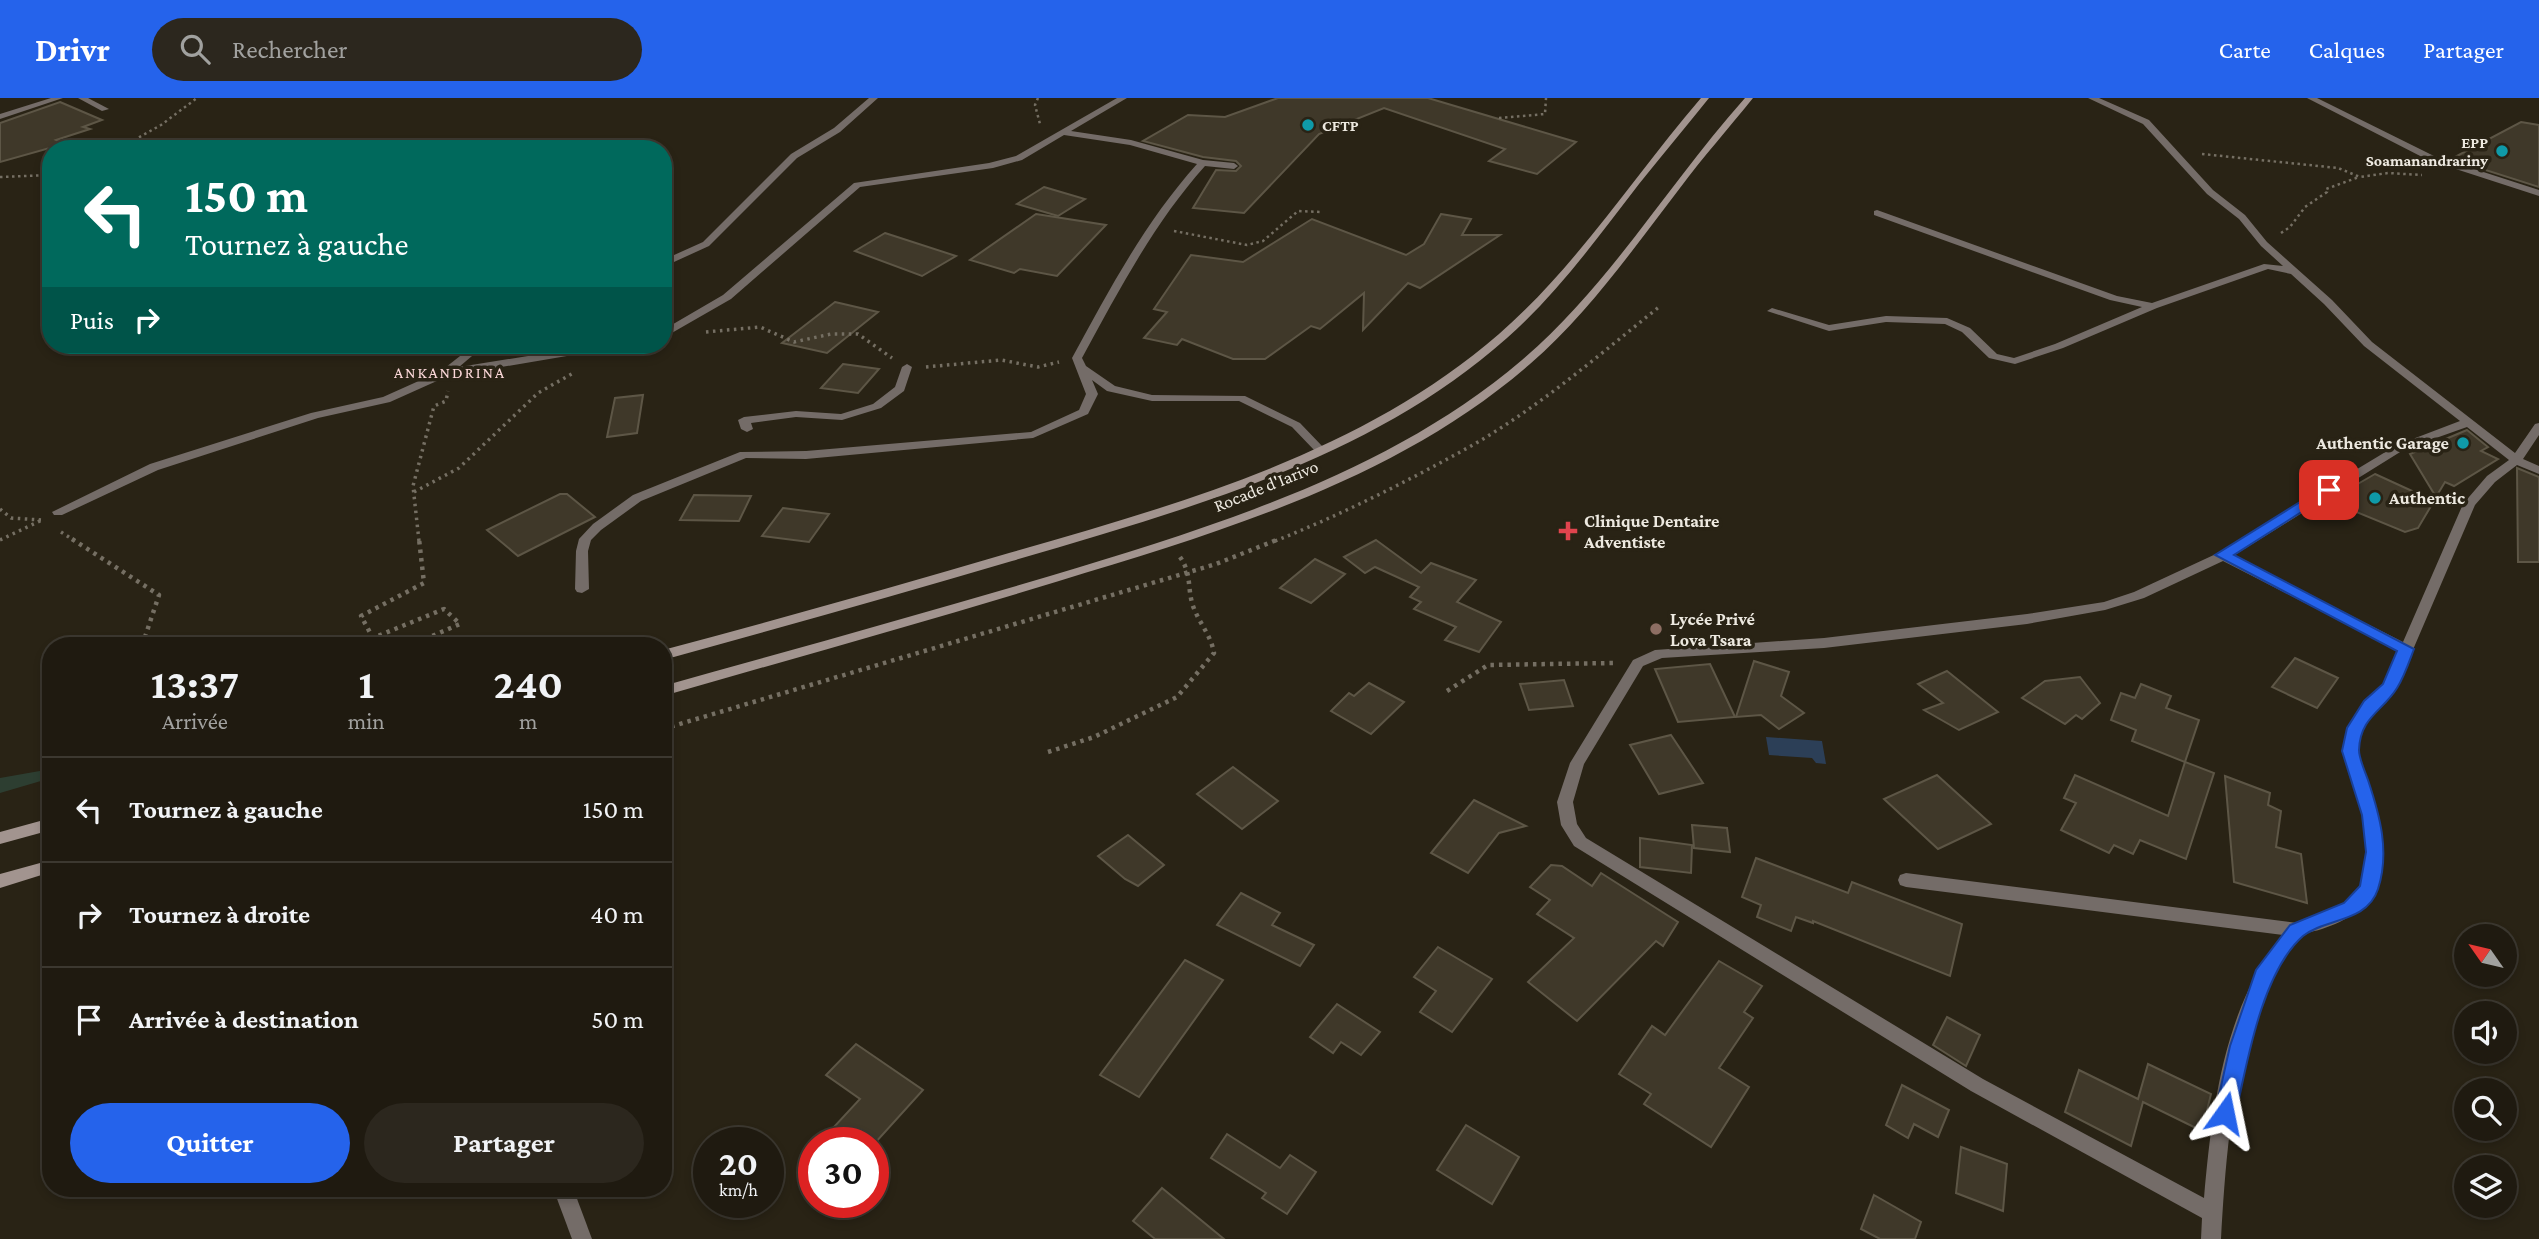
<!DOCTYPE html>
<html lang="fr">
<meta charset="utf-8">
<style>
:root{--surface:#1f1a10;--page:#2c271e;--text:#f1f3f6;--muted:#a1a19f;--line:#3c3830;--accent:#2563eb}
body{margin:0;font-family:"Crimson Pro",serif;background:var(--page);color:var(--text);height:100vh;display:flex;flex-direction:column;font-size:26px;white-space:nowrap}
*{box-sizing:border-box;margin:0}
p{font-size:23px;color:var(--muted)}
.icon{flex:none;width:38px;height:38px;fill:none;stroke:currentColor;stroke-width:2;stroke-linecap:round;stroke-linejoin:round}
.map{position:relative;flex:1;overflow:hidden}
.details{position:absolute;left:42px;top:539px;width:630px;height:560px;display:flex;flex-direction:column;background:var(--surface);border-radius:28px;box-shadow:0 4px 10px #0003,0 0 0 2px var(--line)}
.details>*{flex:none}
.guide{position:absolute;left:42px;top:42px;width:630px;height:214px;border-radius:28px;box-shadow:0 4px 10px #0003,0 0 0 2px var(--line);background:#00695c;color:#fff;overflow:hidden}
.needle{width:46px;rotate:304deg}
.controls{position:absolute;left:2454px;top:826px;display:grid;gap:14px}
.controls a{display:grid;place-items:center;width:63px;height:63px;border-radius:50%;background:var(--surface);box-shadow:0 4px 10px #0003,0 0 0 2px var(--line);font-size:35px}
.speed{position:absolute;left:693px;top:1029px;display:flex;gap:14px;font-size:35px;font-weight:700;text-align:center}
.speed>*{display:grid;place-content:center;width:91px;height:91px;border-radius:50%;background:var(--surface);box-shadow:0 4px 10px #0003,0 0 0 2px var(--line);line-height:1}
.speed small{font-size:18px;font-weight:400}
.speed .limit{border:10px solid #d22;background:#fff;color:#111}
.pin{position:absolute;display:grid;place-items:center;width:60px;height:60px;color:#fff;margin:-30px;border-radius:14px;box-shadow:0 4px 10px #0006}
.me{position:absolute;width:77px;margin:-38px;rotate:12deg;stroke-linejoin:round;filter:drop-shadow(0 0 5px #0008)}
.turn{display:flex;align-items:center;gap:24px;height:147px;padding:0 28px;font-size:32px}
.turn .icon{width:91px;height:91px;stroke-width:2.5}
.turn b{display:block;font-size:49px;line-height:60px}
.then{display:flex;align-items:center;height:66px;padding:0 28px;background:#0003;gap:14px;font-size:26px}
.eta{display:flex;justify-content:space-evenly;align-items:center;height:119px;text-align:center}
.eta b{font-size:42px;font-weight:700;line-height:49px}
.action{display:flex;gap:14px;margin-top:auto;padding:14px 28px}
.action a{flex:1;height:80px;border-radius:42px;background:var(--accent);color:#fff;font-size:28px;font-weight:700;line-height:80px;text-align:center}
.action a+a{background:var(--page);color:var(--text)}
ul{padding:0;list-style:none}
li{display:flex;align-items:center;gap:21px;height:105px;padding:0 28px;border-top:2px solid var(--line)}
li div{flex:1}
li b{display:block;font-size:26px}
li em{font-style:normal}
header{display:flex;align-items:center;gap:42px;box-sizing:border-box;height:98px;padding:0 35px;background:var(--accent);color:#fff}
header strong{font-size:33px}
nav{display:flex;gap:38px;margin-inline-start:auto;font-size:24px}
.search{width:490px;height:63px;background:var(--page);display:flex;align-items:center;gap:18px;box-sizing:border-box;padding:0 24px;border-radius:38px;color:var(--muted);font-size:26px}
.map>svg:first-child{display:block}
</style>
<header>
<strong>Drivr</strong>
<div class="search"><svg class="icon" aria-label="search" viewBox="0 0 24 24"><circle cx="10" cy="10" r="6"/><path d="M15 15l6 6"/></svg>Rechercher</div>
<nav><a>Carte</a><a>Calques</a><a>Partager</a></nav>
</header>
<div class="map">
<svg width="2539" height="1141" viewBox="0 0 2539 1141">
<rect width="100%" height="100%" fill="#292315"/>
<path fill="#2d3e31" d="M51 671V680L0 695V680Z"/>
<path fill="#2c3f57" d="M1766 639 1822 643 1826 666 1816 665 1812 660 1769 657Z"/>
<g fill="#3f3829" stroke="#5d5646" stroke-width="2">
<path d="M1278 0H1428L1576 44 1537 76 1489 63 1505 51 1384 10 1319 36 1244 115 1193 110 1216 72 1236 73 1241 68 1236 63 1203 59 1143 43 1188 17 1225 19Z"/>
<path d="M60 4 102 22 83 29 90 31 56 42 64 46 0 64V25Z"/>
<path d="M2521 24 2539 27V89L2451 61Z"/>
<path d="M1044 89 1085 101 1058 118 1017 106Z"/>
<path d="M1036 116 1106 127 1057 178 1020 171 1014 175 970 162Z"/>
<path d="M1441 116 1471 121 1462 137H1500L1420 190 1408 185 1363 232 1364 195 1320 231 1311 228 1265 261H1233L1182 241 1177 247 1144 240 1167 214 1154 211 1191 157 1243 164 1312 121 1406 157 1424 146Z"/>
<path d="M885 135 956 158 922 178 855 153Z"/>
<path d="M835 204 878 214 827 255 782 245Z"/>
<path d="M843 266 879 271 858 295 821 290Z"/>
<path d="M643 297 637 335 607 339 615 300Z"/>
<path d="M2467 332 2488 349 2481 353 2498 361 2454 388 2445 384 2436 399 2410 356Z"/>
<path d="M2517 370 2539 379V464H2518Z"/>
<path d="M2375 376 2434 403 2418 430 2405 434 2337 406 2356 387Z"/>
<path d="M560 396H567L595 419 518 458 487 432Z"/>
<path d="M694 397 751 398 739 423 680 422Z"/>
<path d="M783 410 829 416 809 444 762 438Z"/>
<path d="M1376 442 1421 475 1431 465 1476 482 1457 504 1501 524 1479 554 1445 542 1456 529 1414 511 1421 504 1410 499 1419 489 1375 469 1365 475 1344 459Z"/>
<path d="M1315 461 1345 476 1311 505 1280 490Z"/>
<path d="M2295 560 2338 580 2317 610 2272 589Z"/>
<path d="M1754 563 1789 574 1781 598 1804 615 1779 631 1761 617 1736 619Z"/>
<path d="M1710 566 1735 619 1678 624 1655 571Z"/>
<path d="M1947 573 1998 614 1959 632 1924 612 1943 605 1918 586Z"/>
<path d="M2080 579 2100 605 2082 621 2076 617 2065 626 2022 600 2045 583Z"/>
<path d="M1564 582 1573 608 1529 612 1520 586Z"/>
<path d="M1369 585 1404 604 1371 636 1331 613 1349 595 1354 598Z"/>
<path d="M2141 586 2171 598 2166 610 2199 622 2185 664 2214 675 2186 761 2140 742 2133 756 2114 747 2109 755 2061 732 2076 705 2064 700 2075 677 2168 718 2185 664 2132 643 2136 632 2111 622 2121 595 2135 600Z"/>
<path d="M1671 637 1703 685 1659 696 1630 647Z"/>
<path d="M1233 669 1278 703 1242 731 1197 696Z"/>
<path d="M1937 677 1991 726 1938 751 1884 701Z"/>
<path d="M2225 678 2270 695 2268 707 2281 713 2276 749 2301 756 2307 805 2234 784Z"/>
<path d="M1474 702 1526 728 1499 735 1468 775 1431 755Z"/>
<path d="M1692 727 1727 730 1730 754 1694 750Z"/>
<path d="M1128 737 1164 767 1138 788 1125 781 1098 758Z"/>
<path d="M1640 740 1692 747 1691 775 1640 769Z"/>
<path d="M1756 760 1848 795 1852 784 1962 826 1950 878 1813 823V825L1796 819 1791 833 1757 819 1761 807 1742 799Z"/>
<path d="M1551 767 1562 768 1592 788 1601 775 1678 824 1663 848 1656 843 1577 923 1528 884 1574 840 1537 816 1550 802 1530 789Z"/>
<path d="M1241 795 1280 815 1272 827 1314 847 1300 868 1217 827Z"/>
<path d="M1438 849 1492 881 1452 934 1420 914 1436 893 1414 879Z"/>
<path d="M1185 862 1223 882 1139 999 1100 977Z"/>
<path d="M1719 863 1762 888 1744 914 1753 920 1719 970 1749 989 1711 1049 1644 1006 1651 996 1619 976 1652 928 1665 937Z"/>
<path d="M1337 906 1380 934 1361 957 1341 944 1333 955 1310 939Z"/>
<path d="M1947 919 1980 937 1966 968 1933 947Z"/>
<path d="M856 946 923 992 875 1045H851L832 1031 860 1001 826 977Z"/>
<path d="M2148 966 2211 996 2202 1033 2143 1004 2131 1048 2065 1014 2079 972 2138 1001Z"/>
<path d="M1902 987 1949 1012 1938 1039 1914 1026 1908 1040 1886 1027Z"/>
<path d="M1466 1027 1519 1059 1492 1106 1437 1072Z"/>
<path d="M1227 1036 1280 1070 1290 1057 1316 1074 1287 1116 1262 1100 1266 1095 1211 1060Z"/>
<path d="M1961 1049 2007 1066 2003 1113 1956 1095Z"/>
<path d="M1162 1090 1224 1141H1155L1133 1123Z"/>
<path d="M1874 1097 1921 1124 1915 1141H1880L1861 1131Z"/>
</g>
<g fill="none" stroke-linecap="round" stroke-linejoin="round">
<g stroke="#756f63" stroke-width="2.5" stroke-dasharray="2.5 3.5" stroke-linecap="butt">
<path d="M1038 0 1035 7 1040 26"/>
<path d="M1499 20 1545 16 1546 0"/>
<path d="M118 51 161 27 197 0"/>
<path d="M2202 56 2338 70 2360 79 2388 75 2422 77"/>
<path d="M0 79 51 77"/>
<path d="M1174 133 1247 147 1263 143 1298 113 1321 114"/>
<path d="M2281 135 2290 129 2305 109 2327 94 2326 91 2359 79"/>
</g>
<g stroke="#756f63" stroke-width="3.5" stroke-dasharray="2.5 4.5" stroke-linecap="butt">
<path d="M706 234 760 229 794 244 831 236H858L892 260"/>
<path d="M926 269 1001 262 1038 269 1059 264"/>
<path d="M414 394 459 370 538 295 575 274"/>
<path d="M0 411 11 420 41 422"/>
<path d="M61 434 75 443"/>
<path d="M0 442 42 422"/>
<path d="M419 443 413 388 434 308 446 303 448 293"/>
<path d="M1275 443C1341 417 1408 383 1471 348 1538 310 1599 257 1659 209"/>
</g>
<g stroke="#756f63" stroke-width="4.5" stroke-dasharray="3.5 5" stroke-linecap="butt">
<path d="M72 441 159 497 142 548"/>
<path d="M409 548 460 526 444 511 373 540 361 518 424 485 419 441"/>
<path d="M1447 593 1488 567 1613 565"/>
<path d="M663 631 1216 466 1279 441"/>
<path d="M1048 654 1094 639 1177 599 1214 555C1211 537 1199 525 1193 508 1187 490 1192 476 1180 459"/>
</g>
<g fill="#746c68" fill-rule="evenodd">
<path d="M51 0H63L0 21V16Z"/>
<path d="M78 0H88L109 11 102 13Z"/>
<path d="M869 0H878L840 34 797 60 709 148 663 169V162L703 144 791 56 834 30Z"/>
<path d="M1117 0H1127L1071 33 1131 42 1203 62 1234 65 1238 68 1234 71 1205 68C1154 125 1119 192 1082 260L1086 268 1115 288 1152 297 1245 298 1300 325 1323 349V353H1315L1292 329 1239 303H1152L1107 293 1092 282 1098 296 1088 316 1033 340 806 361 746 360 641 403 601 432 591 442 588 453 589 491 582 495 577 494 575 491 576 453 579 441 593 426 633 397 740 354 806 353 1031 334 1079 312 1086 296 1072 260C1109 192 1145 124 1197 66L1130 47 1064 37 1022 62 993 70 860 89 731 201 663 240V232L723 197 854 85 989 65 1016 58Z"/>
<path d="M2088 0H2099L2149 22 2213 92 2245 117 2267 144 2332 202 2372 244 2515 355 2535 326 2539 325V337L2523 361 2539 368V376L2517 367 2495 384 2475 407 2397 589C2386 605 2368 615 2361 635 2354 656 2364 671 2371 691 2380 719 2389 756 2377 785 2367 811 2348 822 2322 831 2316 833 2307 834 2302 838 2297 842 2293 850 2289 854 2234 922 2226 1056 2221 1141H2201L2202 1120 1971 993 1574 748 1561 727 1557 704 1570 665 1633 562 1655 552 1824 540 2027 516 2104 504 2134 494 2218 455 2397 347 2460 323 2364 248 2324 206 2291 176 2268 171 2157 210 2063 250 2015 266 1989 260 1962 234 1945 226 1886 224 1829 233 1767 213 1772 210 1829 227 1886 218 1947 220 1970 230 1997 256 2014 260 2055 246 2142 209 2110 202 1874 117V113L1877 112 2117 198 2152 205 2264 166 2283 168 2261 148 2239 121 2207 96 2143 26ZM2467 329 2509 362 2487 378 2463 406 2403 544 2233 458 2405 351ZM2223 463 2399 553C2394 564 2390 578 2383 587 2368 606 2349 617 2345 643 2341 662 2352 677 2357 694 2367 729 2378 783 2342 808 2328 816 2312 820 2297 825L1906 775 1900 777 1898 782 1900 787 1906 789 2283 837C2224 908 2212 1010 2204 1100L1983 981 1586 740 1577 726 1573 704 1584 666 1643 568 1662 560 1824 550 2027 526 2105 512 2144 500Z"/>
<path d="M474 247H485L459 269 596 247H619L614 250 448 278 390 304 318 320 158 372 62 417H54L52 414 150 366 311 315 383 299 441 273Z"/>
<path d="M907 266 912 269 904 293 881 310 842 322 796 319 751 325 753 331 747 334 741 331 738 322 744 319 796 313 841 316 873 306 895 289 902 269Z"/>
<path d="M553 1090H573L592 1141H572Z"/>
</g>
<path fill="#746c68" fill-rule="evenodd" d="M2307 0H2317L2434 58 2539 92V98L2428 62Z"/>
<g fill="#a2948f" fill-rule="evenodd">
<path d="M1701 0H1709C1686 29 1662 57 1639 86 1598 139 1558 195 1507 240 1370 362 1185 412 1012 463 896 497 780 530 663 562V552C779 521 894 489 1009 455 1180 406 1362 355 1499 236 1577 168 1634 78 1701 0Z"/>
<path d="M1745 0H1753C1729 30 1703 59 1680 90 1633 151 1588 216 1530 266 1398 381 1224 433 1059 483 928 523 795 560 663 598V588C792 552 921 516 1050 478 1215 428 1388 376 1522 262 1609 188 1669 85 1745 0Z"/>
<path d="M51 720V732L0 746V734Z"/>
<path d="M51 762V774L0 790V776Z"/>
</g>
</g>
<path fill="#2563eb" stroke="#184099" stroke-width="2" d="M2324 389 2336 392 2234 457 2414 551C2409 564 2404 579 2397 590 2383 613 2360 619 2359 652 2359 661 2365 673 2368 682 2380 718 2390 754 2378 791 2367 825 2325 820 2303 838 2262 874 2247 964 2236 1015L2233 1022 2225 1025 2218 1022 2215 1015 2230 948 2256 872 2290 827 2344 805 2360 788 2366 754 2362 717 2342 653 2347 630 2364 603 2383 586 2397 553 2215 457Z"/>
<g fill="#0f9aa8" stroke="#292315" stroke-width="2.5">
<circle cx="1308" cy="27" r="7"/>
<circle cx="2502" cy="53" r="7"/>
<circle cx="2463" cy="345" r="7"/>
<circle cx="2375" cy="400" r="7"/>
</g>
<path fill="#e0444e" stroke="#292315" stroke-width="2.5" d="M1564.5 422.5h7v7h7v7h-7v7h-7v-7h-7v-7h7z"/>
<circle fill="#8d6e63" stroke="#292315" stroke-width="2.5" cx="1656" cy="531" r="7"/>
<g text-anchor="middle" stroke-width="7" stroke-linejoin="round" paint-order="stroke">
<g font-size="16" font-weight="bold" fill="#ede9e0" stroke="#292315" text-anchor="start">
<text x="1322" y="33">CFTP</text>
<text x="2488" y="50" text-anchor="end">EPP<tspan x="2488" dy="18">Soamanandrariny</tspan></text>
</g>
<g font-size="16" letter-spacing="2" fill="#fcd8d9" stroke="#292315">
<text x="450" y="280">ANKANDRINA</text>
</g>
<g font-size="18" font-weight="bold" fill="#ede9e0" stroke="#292315" text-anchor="start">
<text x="2449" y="351" text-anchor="end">Authentic Garage</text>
<text x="2389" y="406">Authentic</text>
<text x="1584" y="429">Clinique Dentaire<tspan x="1584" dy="21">Adventiste</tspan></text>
<text x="1670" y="527">Lycée Privé<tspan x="1670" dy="21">Lova Tsara</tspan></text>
</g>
<g font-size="18" fill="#ede9e0" stroke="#292315">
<text transform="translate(1266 388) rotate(-22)" y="6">Rocade d'Iarivo</text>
</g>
</g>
</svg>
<div class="controls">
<a><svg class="needle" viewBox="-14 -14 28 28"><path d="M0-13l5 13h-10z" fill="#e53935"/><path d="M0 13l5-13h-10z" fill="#a1a19f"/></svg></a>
<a><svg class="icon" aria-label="sound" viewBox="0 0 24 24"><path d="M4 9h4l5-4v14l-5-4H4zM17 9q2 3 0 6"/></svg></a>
<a><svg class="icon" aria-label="search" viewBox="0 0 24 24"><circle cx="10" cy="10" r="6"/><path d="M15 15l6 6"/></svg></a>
<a><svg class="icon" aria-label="layers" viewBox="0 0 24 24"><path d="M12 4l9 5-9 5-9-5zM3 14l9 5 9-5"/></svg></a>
</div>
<div class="speed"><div>20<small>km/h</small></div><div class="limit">30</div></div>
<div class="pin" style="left:2329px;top:392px;background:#d93025"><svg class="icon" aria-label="arrive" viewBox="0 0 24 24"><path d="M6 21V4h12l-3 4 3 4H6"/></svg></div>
<svg class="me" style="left:2225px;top:1015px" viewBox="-20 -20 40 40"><path d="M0-17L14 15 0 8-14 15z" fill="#2563eb" stroke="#fff" stroke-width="4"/></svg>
<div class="guide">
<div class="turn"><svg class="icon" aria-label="left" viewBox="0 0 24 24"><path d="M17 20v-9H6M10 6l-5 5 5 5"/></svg><div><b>150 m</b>Tournez à gauche</div></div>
<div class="then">Puis<svg class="icon" aria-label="right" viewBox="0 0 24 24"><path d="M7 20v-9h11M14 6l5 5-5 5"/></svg></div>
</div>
<section class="details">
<div class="eta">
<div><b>13:37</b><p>Arrivée</p></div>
<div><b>1</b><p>min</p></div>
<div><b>240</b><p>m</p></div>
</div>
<ul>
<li><svg class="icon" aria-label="left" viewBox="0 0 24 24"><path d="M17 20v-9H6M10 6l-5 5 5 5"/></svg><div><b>Tournez à gauche</b></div><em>150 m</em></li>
<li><svg class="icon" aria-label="right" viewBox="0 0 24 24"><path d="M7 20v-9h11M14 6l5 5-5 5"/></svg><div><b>Tournez à droite</b></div><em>40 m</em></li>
<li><svg class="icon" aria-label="arrive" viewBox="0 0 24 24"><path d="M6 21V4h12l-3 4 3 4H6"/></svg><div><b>Arrivée à destination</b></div><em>50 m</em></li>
</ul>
<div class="action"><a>Quitter</a><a>Partager</a></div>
</section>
</div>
